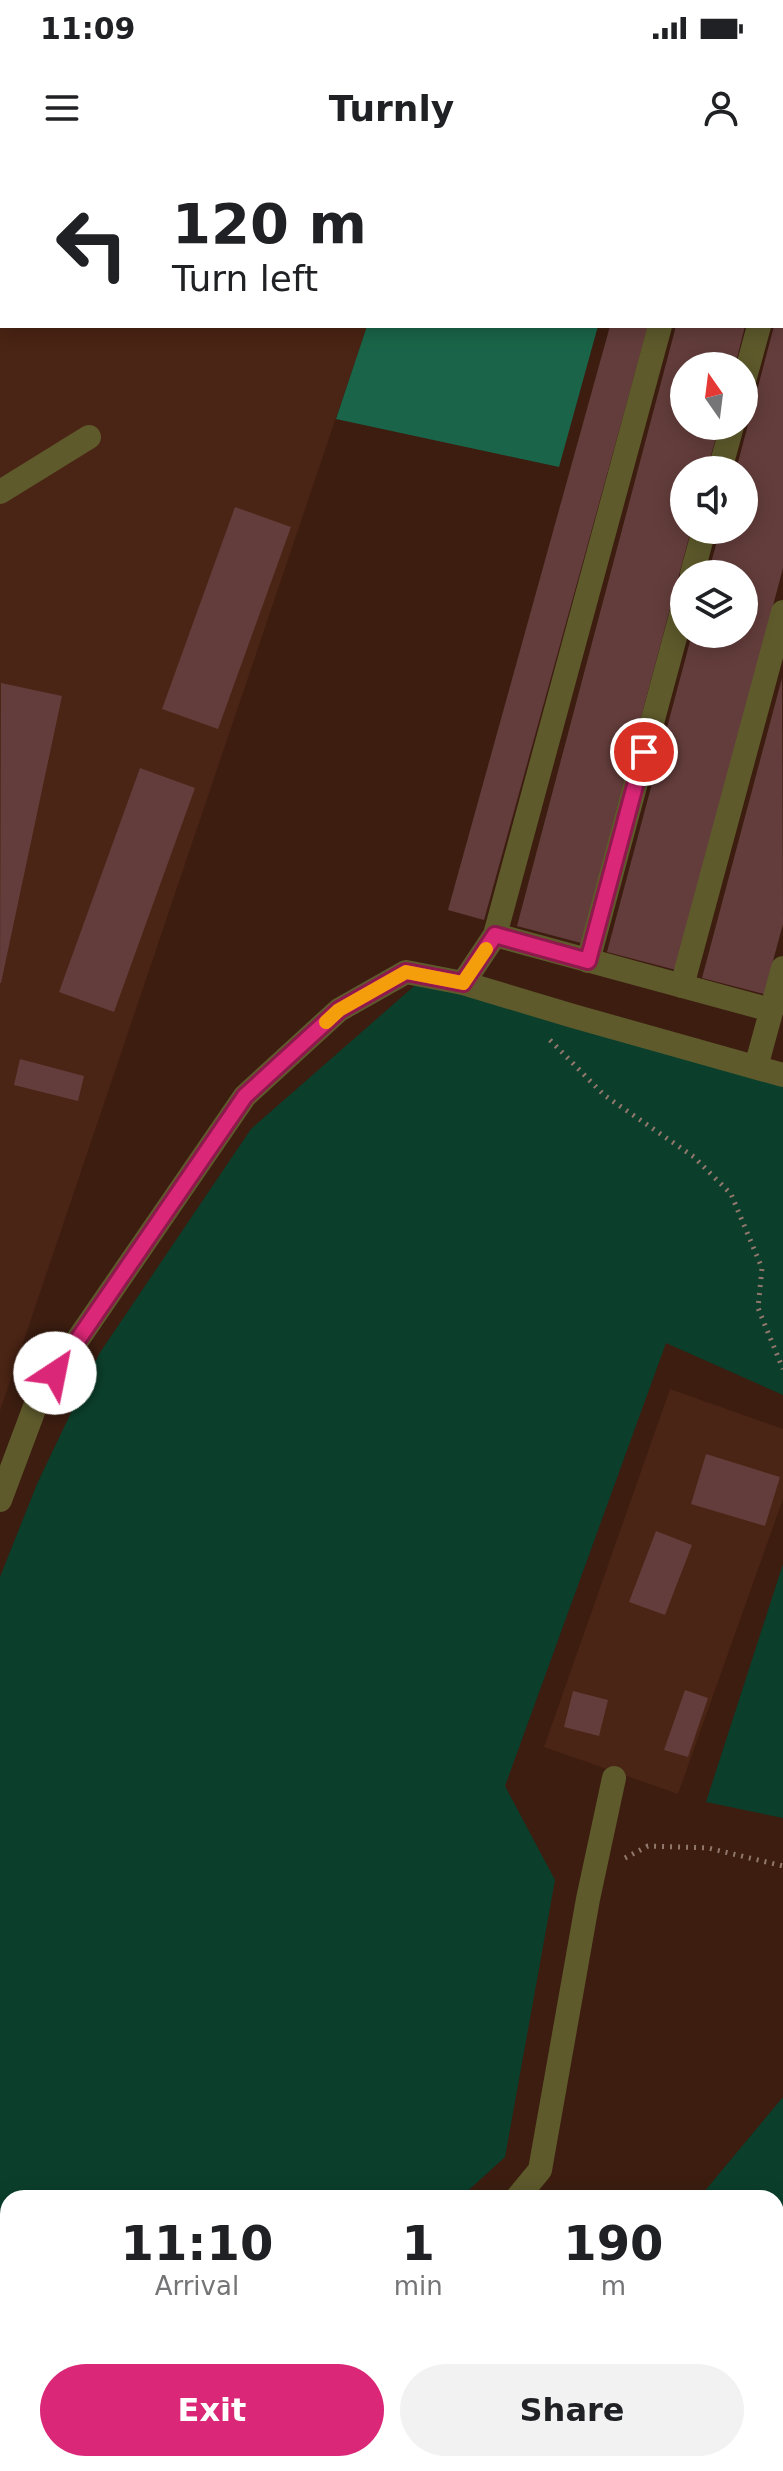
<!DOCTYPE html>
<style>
:root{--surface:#fff;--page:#f2f2f2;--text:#202124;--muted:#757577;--accent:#db2777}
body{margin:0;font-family:"DejaVu Sans",sans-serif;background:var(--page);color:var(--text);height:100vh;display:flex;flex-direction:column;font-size:30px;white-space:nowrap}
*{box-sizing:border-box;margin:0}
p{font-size:26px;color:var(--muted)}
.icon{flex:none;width:44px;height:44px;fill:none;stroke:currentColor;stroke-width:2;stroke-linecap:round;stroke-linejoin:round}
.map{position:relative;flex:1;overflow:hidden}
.drawer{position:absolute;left:0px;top:2030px;width:784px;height:282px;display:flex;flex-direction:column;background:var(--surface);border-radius:24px 24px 0 0;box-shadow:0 4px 20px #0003}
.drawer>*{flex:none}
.guide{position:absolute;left:0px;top:0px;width:784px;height:168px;box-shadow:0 4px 20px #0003;background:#fff;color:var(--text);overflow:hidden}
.needle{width:52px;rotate:346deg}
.fabs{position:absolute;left:670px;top:192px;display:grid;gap:16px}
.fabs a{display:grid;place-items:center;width:88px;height:88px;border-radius:50%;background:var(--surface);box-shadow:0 4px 20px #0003;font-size:40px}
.pin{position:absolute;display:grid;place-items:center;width:68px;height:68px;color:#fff;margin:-34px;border:4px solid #fff;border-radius:50%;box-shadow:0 2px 8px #0007}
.me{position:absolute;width:88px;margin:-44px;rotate:34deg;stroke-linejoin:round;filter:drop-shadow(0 0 6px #0008)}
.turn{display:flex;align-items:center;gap:28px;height:168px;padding:0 40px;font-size:36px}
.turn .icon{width:104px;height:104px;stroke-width:2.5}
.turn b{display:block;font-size:56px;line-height:68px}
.eta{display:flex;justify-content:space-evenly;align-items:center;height:136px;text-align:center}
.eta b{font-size:48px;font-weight:800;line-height:56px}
.primary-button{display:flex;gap:16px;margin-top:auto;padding:16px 40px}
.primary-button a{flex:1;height:92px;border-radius:48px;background:var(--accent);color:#fff;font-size:32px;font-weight:800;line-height:92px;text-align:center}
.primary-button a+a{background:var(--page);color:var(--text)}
.status{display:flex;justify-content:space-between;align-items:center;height:56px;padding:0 40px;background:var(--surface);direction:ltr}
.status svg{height:22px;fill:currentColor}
header{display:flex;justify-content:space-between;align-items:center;height:104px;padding:0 40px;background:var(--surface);font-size:36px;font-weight:800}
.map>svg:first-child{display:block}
</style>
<div class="status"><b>11:09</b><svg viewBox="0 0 49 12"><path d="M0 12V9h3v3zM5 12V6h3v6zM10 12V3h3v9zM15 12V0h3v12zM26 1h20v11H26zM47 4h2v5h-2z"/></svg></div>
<header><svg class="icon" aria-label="menu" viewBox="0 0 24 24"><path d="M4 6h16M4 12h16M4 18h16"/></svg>Turnly<svg class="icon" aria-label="person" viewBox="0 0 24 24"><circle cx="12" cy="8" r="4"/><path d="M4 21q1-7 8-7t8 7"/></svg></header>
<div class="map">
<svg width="783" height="2311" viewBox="0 0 783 2311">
<rect width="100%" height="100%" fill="#3c1d10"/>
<g fill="#4a2414">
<path d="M0 0H126L135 2H2V166H367L0 1251Z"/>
<path d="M670 1229 783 1269V1339L678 1634 544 1587Z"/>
</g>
<g fill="#0b3f2c">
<path d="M420 821 783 919V1235L666 1183 505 1626 555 1720 505 1997 460 2038H8V2293L0 2294V1417L37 1324 99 1194 251 969Z"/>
<path d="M783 1404V1658L706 1642Z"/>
<path d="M783 1937V2311H75L95 2304H776V2038H699Z"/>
</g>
<g fill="#1a6549">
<path d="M126 0H645L644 2H135Z"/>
<path d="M367 166H598L559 307 336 259Z"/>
</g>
<g fill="#633d3b">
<path d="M610 166H648L484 760 448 750Z"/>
<path d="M676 166H745L735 206H684V266H719L707 310H684V370H691L581 783 517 766Z"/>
<path d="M774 166H783V408L676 810 607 792 692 474H744V414H708L720 370H744V310H736Z"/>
<path d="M235 347 291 367 218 569 162 549Z"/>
<path d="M782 518 783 764 764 834 702 818Z"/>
<path d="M1 523 62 536 1 823H0Z"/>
<path d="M140 608 195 628 114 852 59 832Z"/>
<path d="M20 899 84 916 78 941 14 925Z"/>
<path d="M706 1294 780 1317 765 1366 691 1344Z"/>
<path d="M656 1371 692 1385 665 1455 629 1442Z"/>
<path d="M685 1530 708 1538 688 1597 664 1590Z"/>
<path d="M573 1531 608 1540 599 1576 564 1567Z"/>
</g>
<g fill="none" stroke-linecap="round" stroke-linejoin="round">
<g stroke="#91776c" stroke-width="5" stroke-dasharray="2 6" stroke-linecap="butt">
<path d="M699 0 700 2"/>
<path d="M782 31 783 32"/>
<path d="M550 880 604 935 694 997 731 1034 762 1108 758 1148 783 1209"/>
<path d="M625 1698 648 1686 708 1688 783 1706"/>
<path d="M306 2304 315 2311"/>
</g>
<g stroke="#5e5a2c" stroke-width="24">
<path d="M782 80 783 76"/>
<path d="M744 221 759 166"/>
<path d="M720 310 732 266"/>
<path d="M0 332 89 277"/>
<path d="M692 414 704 370"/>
<path d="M495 775 771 850"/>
<path d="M588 801 684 444"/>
<path d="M463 823 495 775 660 166"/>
<path d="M682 826 783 452"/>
<path d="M756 907 783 808"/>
<path d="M0 1340 39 1236 245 936 339 850 406 812 463 823 573 856 783 915"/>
<path d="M517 2038 540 2010 588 1739 614 1618"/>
<path d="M60 2311 98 2304"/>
</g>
</g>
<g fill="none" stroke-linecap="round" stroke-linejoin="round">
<defs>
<path id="route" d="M55 1213 245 936 339 850 406 812 463 823 495 775 588 801 644 592"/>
</defs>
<use href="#route" stroke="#8e194d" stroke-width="20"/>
<use href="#route" stroke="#db2777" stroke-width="14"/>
<path stroke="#f59e0b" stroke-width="14" d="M326 862 339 850 406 812 463 823 486 789"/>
</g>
</svg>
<div class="fabs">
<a><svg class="needle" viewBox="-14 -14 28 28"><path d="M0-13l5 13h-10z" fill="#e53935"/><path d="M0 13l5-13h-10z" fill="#757577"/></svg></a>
<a><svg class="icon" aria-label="sound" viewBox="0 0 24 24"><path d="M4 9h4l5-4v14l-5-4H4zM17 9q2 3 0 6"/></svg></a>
<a><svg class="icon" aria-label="layers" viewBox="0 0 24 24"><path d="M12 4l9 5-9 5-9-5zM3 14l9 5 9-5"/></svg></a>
</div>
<div class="pin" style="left:644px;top:592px;background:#d93025"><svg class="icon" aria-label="arrive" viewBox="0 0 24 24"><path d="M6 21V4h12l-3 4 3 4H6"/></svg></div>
<svg class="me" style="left:55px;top:1213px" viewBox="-20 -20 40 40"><circle r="19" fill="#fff"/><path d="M0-13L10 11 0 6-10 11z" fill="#db2777"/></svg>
<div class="guide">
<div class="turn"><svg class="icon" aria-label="left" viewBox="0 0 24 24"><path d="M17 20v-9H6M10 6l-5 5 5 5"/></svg><div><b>120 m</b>Turn left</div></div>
</div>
<section class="drawer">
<div class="eta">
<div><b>11:10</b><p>Arrival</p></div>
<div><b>1</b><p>min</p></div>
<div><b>190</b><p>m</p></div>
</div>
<div class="primary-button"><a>Exit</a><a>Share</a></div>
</section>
</div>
